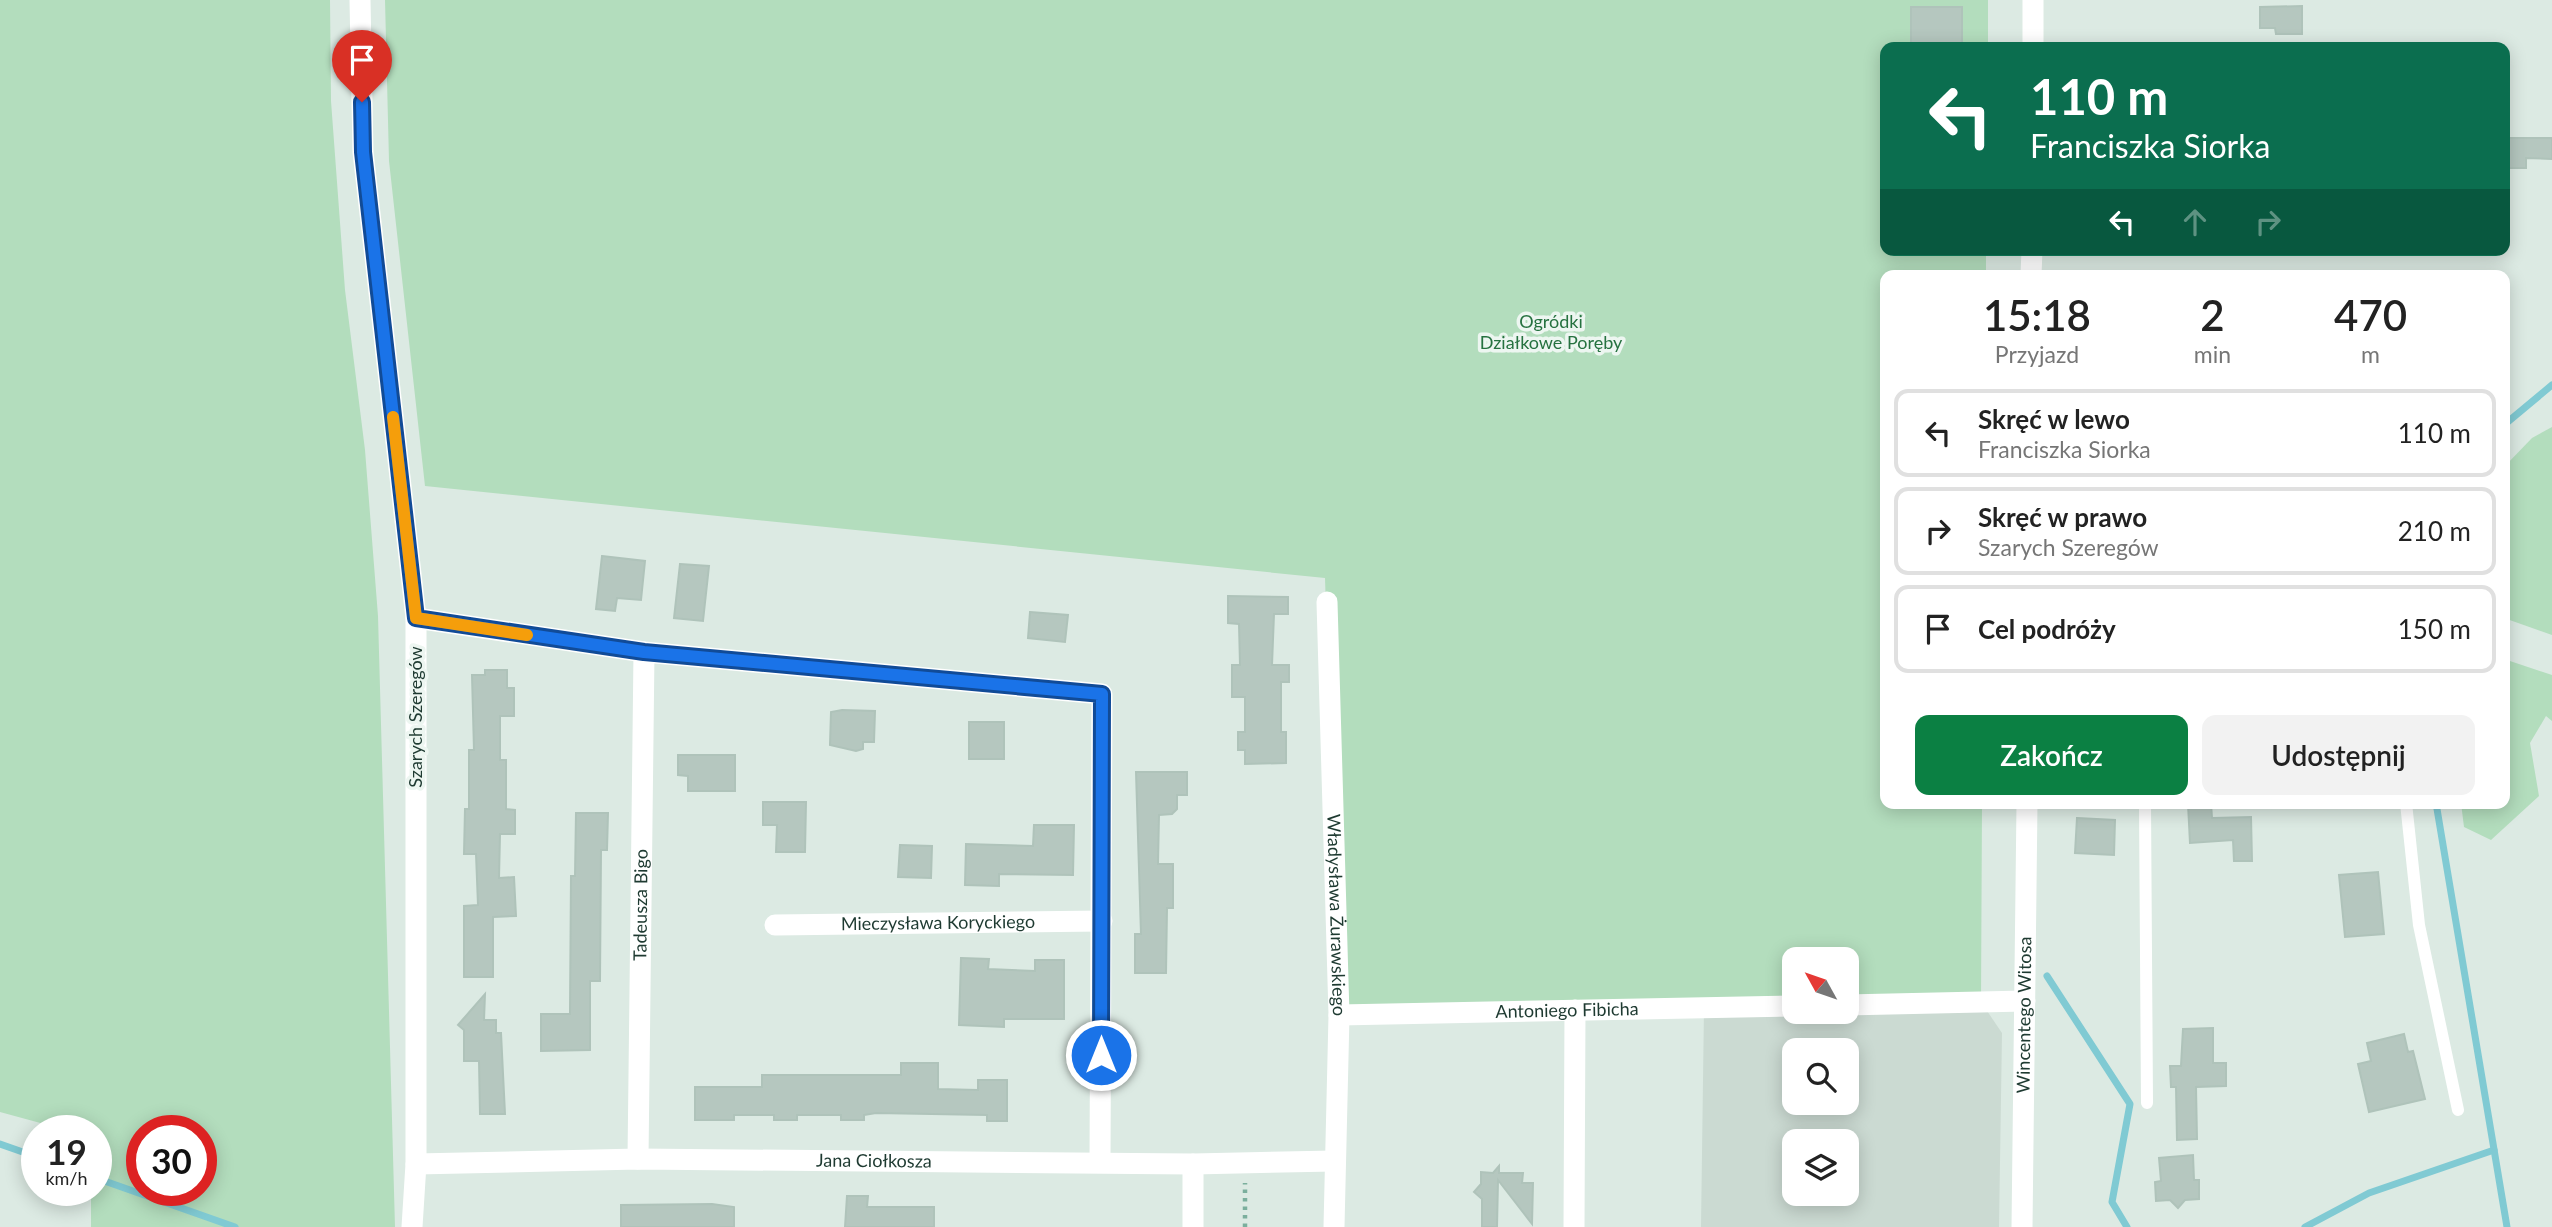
<!DOCTYPE html>
<html lang="pl">
<meta charset="utf-8">
<style>
:root{--surface:#fff;--page:#f2f2f2;--text:#222;--muted:#767676;--line:#e0e0e0;--accent:#0b8043}
body{margin:0;font-family:Lato,sans-serif;background:var(--page);color:var(--text);height:100vh;display:flex;flex-direction:column;font-size:26px;white-space:nowrap}
*{box-sizing:border-box;margin:0}
p{font-size:23px;color:var(--muted)}
.icon{flex:none;width:38px;height:38px;fill:none;stroke:currentColor;stroke-width:2;stroke-linecap:round;stroke-linejoin:round}
.map{position:relative;flex:1;overflow:hidden}
.details{position:absolute;left:1880px;top:270px;width:630px;height:539px;display:flex;flex-direction:column;background:var(--surface);border-radius:14px;box-shadow:0 4px 18px #0003}
.details>*{flex:none}
.top-card{position:absolute;left:1880px;top:42px;width:630px;height:214px;border-radius:14px;box-shadow:0 4px 18px #0003;background:#0b6e4f;color:#fff;overflow:hidden}
.needle{width:46px;rotate:310deg}
.fabs{position:absolute;left:1782px;top:947px;display:grid;gap:14px}
.fabs a{display:grid;place-items:center;width:77px;height:77px;border-radius:14px;background:var(--surface);box-shadow:0 4px 18px #0003;font-size:35px}
.speed{position:absolute;left:21px;top:1115px;display:flex;gap:14px;font-size:35px;font-weight:700;text-align:center}
.speed>*{display:grid;place-content:center;width:91px;height:91px;border-radius:50%;background:var(--surface);box-shadow:0 4px 18px #0003;line-height:1}
.speed small{font-size:18px;font-weight:400}
.speed .limit{border:10px solid #d22;background:#fff;color:#111}
.pin{position:absolute;display:grid;place-items:center;width:60px;height:60px;color:#fff;margin:-72px -30px;border-radius:50% 50% 50% 0;rotate:-45deg;box-shadow:0 0 7px #0007}
.pin .icon{rotate:45deg}
.me{position:absolute;width:77px;margin:-38px;rotate:0deg;stroke-linejoin:round;filter:drop-shadow(0 0 5px #0008)}
.turn{display:flex;align-items:center;gap:24px;height:147px;padding:0 35px;font-size:32px}
.turn .icon{width:91px;height:91px;stroke-width:2.5}
.turn b{display:block;font-size:49px;line-height:60px}
.lanes{display:flex;align-items:center;height:66px;padding:0 35px;background:#0003;justify-content:center;gap:35px;direction:ltr}
.lanes .off{opacity:.35}
.eta{display:flex;justify-content:space-evenly;align-items:center;height:119px;text-align:center}
.eta b{font-size:42px;font-weight:600;line-height:49px}
.button{display:flex;gap:14px;margin-top:auto;padding:14px 35px}
.button a{flex:1;height:80px;border-radius:14px;background:var(--accent);color:#fff;font-size:28px;font-weight:600;line-height:80px;text-align:center}
.button a+a{background:var(--page);color:var(--text)}
ul{padding:0;list-style:none}
li{display:flex;align-items:center;gap:21px;height:88px;margin:0 14px 10px;padding:0 21px;border:4px solid var(--line);border-radius:14px}
li div{flex:1}
li b{display:block;font-size:26px}
li em{font-style:normal}
.map>svg:first-child{display:block}
</style>
<div class="map">
<svg width="2552" height="1227" viewBox="0 0 2552 1227">
<rect width="100%" height="100%" fill="#dceae3"/>
<path fill="#cbdad2" fill-rule="evenodd" d="M1981 1002 2002 1033 1999 1227H1701L1704 1008 1846 1012ZM1794 1050H1846V1102H1794ZM1794 1141H1846V1194H1794Z"/>
<g fill="#b3ddbd" fill-rule="evenodd">
<path d="M0 0H330L331 101 345 290 365 450 378 616 395 1227H91V1190H96V1130H66L0 1112ZM142 1130H201V1190H142Z"/>
<path d="M385 0H1988V47H1885V250H1986V275H1885V803H1982L1981 1002 1846 1005V959H1794V1006L1339 1015 1325 578 425 486 389 161Z"/>
<path d="M2552 427V635L2504 618V467L2532 438Z"/>
<path d="M2504 659 2552 675V721L2546 716 2530 743 2539 796 2491 840 2464 827 2461 803H2504Z"/>
</g>
<g fill="none" stroke-linecap="round" stroke-linejoin="round">
<g stroke="#80cad3" stroke-width="7">
<path d="M2504 425 2552 385"/>
<path d="M2436 803 2507 1227"/>
<path d="M2047 976 2130 1104 2112 1202 2127 1227"/>
<path d="M0 1144 37 1157"/>
<path d="M96 1178 235 1227"/>
<path d="M2305 1227 2369 1193 2494 1150"/>
</g>
</g>
<g fill="#b5c7bf" stroke="#afc3ba" stroke-width="2">
<path d="M2302 6V34H2276L2275 28H2260V7Z"/>
<rect x="1911" y="7" width="51" height="40"/>
<path d="M2504 138H2552V159L2526 158V168H2504Z"/>
<path d="M602 556 645 561 641 600 617 598 615 611 596 609Z"/>
<path d="M680 564 709 566 703 621 674 618Z"/>
<path d="M1228 596 1288 597V614H1274L1272 665H1289V682H1281V732H1286V763L1245 764V750H1238V732H1245V697H1232V665H1240L1239 624 1228 623Z"/>
<path d="M1030 612 1068 615 1065 642 1028 638Z"/>
<path d="M485 670H507V688H514V716H500V760H506V809L515 810V834H500L499 878 514 877 516 916 493 917V977H464V906L478 905 476 854H464L465 809H469V750H474L472 675H485Z"/>
<path d="M842 710 875 711 874 742H863V749L856 751 830 745 831 712Z"/>
<rect x="969" y="722" width="35" height="37"/>
<path d="M678 755H735V791H688V776L678 775Z"/>
<path d="M1136 772H1187V795H1177V809L1172 814 1159 815 1158 864H1173V908H1167L1166 973H1135V934H1141Z"/>
<path d="M763 802H806L805 852H776L777 825H763Z"/>
<path d="M2211 803 2212 818 2251 817 2252 861H2234L2233 840 2190 843 2188 804Z"/>
<path d="M576 813H608L607 850H601L600 981H590V1050L541 1051V1014H570L571 876H575Z"/>
<path d="M2077 818 2115 820 2114 855 2075 853Z"/>
<path d="M1034 825H1074L1073 875 999 874V886L965 885 966 844 1033 846Z"/>
<path d="M900 845 932 846 931 878 898 877Z"/>
<path d="M2378 872 2384 934 2345 937 2339 875Z"/>
<path d="M961 958 989 959 988 969 1035 971V960H1064V1019H1004V1027L959 1025Z"/>
<path d="M485 994 484 1020H496V1033H501L505 1114H480L479 1061H464V1030L458 1025Z"/>
<path d="M2213 1028V1063H2226V1086L2196 1087 2197 1139 2177 1140 2176 1087H2171L2170 1066H2181L2183 1029Z"/>
<path d="M2404 1034 2408 1052 2413 1051 2425 1099 2369 1112 2358 1064 2371 1061 2367 1043Z"/>
<path d="M901 1063H938V1089L978 1090V1080H1007V1121H987V1115L876 1113 864 1115V1120H841V1115H797V1120H774V1115H734V1120H695V1087H762V1075H901Z"/>
<path d="M2193 1155 2194 1180H2199V1199L2185 1200 2178 1208 2170 1200 2156 1201 2155 1182 2161 1181 2159 1158Z"/>
<path d="M1499 1166V1173H1523L1522 1183H1533L1532 1224 1498 1180 1497 1227H1482V1199L1474 1192 1481 1184V1172L1493 1173Z"/>
<path d="M847 1196H868L867 1207H934V1227H845Z"/>
<path d="M712 1204 734 1207V1227H621V1205Z"/>
</g>
<g fill="none" stroke-linecap="round" stroke-linejoin="round">
<path stroke="#7baf9d" stroke-width="4.5" stroke-dasharray="3.5 5" stroke-linecap="butt" d="M1245 1227V1183"/>
<g stroke="#fff" stroke-width="12">
<path d="M2145 803 2147 1103"/>
<path d="M2406 803 2419 925 2458 1110"/>
</g>
<g stroke="#fff" stroke-width="21">
<path d="M360 0 363 152 416 618V1164L412 1227"/>
<path id="s1" d="M1327 602 1339 1015 1334 1227"/>
<path d="M416 618 644 652 1102 694 1100 1162"/>
<path id="s2" d="M775 925 1102 921"/>
<path d="M1846 1005 2025 1001"/>
<path id="s3" d="M1339 1015 1794 1006"/>
<path id="s4" d="M638 1159 644 652"/>
<path id="s5" d="M416 1164 638 1159 1193 1164 1334 1161"/>
<path d="M1193 1227V1164"/>
<path d="M1574 1227 1575 1010"/>
</g>
<g stroke="#fff" stroke-width="21">
<path d="M2033 47V0"/>
<path d="M2031 275 2032 250"/>
<path id="s6" d="M2022 1227 2027 803"/>
</g>
</g>
<g fill="none" stroke-linecap="round" stroke-linejoin="round">
<defs>
<path id="route" d="M362 102 363 152 416 618 644 652 1102 694 1101 1055"/>
</defs>
<use href="#route" stroke="#114b97" stroke-width="18"/>
<use href="#route" stroke="#1a73e8" stroke-width="12"/>
<path stroke="#f59e0b" stroke-width="12" d="M393 417 416 618 527 635"/>
</g>
<g text-anchor="middle" stroke-width="7" stroke-linejoin="round" paint-order="stroke">
<g font-size="18" fill="#267240" stroke="#edf6f1">
<text x="1551" y="328">Ogródki<tspan x="1551" dy="21">Działkowe Poręby</tspan></text>
</g>
<g font-size="18" fill="#1e3a31" stroke="#edf6f1">
<text transform="translate(416 717) rotate(-90)" y="6">Szarych Szeregów</text>
<text dy="6" stroke="none"><textPath href="#s4" startOffset="254">Tadeusza Bigo</textPath></text>
<text dy="6" stroke="none"><textPath href="#s1" startOffset="313">Władysława Żurawskiego</textPath></text>
<text dy="6" stroke="none"><textPath href="#s2" startOffset="163">Mieczysława Koryckiego</textPath></text>
<text dy="6" stroke="none"><textPath href="#s3" startOffset="228">Antoniego Fibicha</textPath></text>
<text dy="6" stroke="none"><textPath href="#s6" startOffset="212">Wincentego Witosa</textPath></text>
<text dy="6" stroke="none"><textPath href="#s5" startOffset="458">Jana Ciołkosza</textPath></text>
</g>
</g>
</svg>
<div class="fabs">
<a><svg class="needle" viewBox="-14 -14 28 28"><path d="M0-13l5 13h-10z" fill="#e53935"/><path d="M0 13l5-13h-10z" fill="#767676"/></svg></a>
<a><svg class="icon" aria-label="search" viewBox="0 0 24 24"><circle cx="10" cy="10" r="6"/><path d="M15 15l6 6"/></svg></a>
<a><svg class="icon" aria-label="layers" viewBox="0 0 24 24"><path d="M12 4l9 5-9 5-9-5zM3 14l9 5 9-5"/></svg></a>
</div>
<div class="speed"><div>19<small>km/h</small></div><div class="limit">30</div></div>
<div class="pin" style="left:362px;top:102px;background:#d93025"><svg class="icon" aria-label="arrive" viewBox="0 0 24 24"><path d="M6 21V4h12l-3 4 3 4H6"/></svg></div>
<svg class="me" style="left:1101px;top:1055px" viewBox="-20 -20 40 40"><circle r="17" fill="#1a73e8" stroke="#fff" stroke-width="3"/><path d="M0-11L8 9 0 5-8 9z" fill="#fff"/></svg>
<div class="top-card">
<div class="turn"><svg class="icon" aria-label="left" viewBox="0 0 24 24"><path d="M17 20v-9H6M10 6l-5 5 5 5"/></svg><div><b>110 m</b>Franciszka Siorka</div></div>
<div class="lanes"><svg class="icon" aria-label="left" viewBox="0 0 24 24"><path d="M17 20v-9H6M10 6l-5 5 5 5"/></svg><svg class="icon off" aria-label="ahead" viewBox="0 0 24 24"><path d="M12 20V5M6 11l6-6 6 6"/></svg><svg class="icon off" aria-label="right" viewBox="0 0 24 24"><path d="M7 20v-9h11M14 6l5 5-5 5"/></svg></div>
</div>
<section class="details">
<div class="eta">
<div><b>15:18</b><p>Przyjazd</p></div>
<div><b>2</b><p>min</p></div>
<div><b>470</b><p>m</p></div>
</div>
<ul>
<li><svg class="icon" aria-label="left" viewBox="0 0 24 24"><path d="M17 20v-9H6M10 6l-5 5 5 5"/></svg><div><b>Skręć w lewo</b><p>Franciszka Siorka</p></div><em>110 m</em></li>
<li><svg class="icon" aria-label="right" viewBox="0 0 24 24"><path d="M7 20v-9h11M14 6l5 5-5 5"/></svg><div><b>Skręć w prawo</b><p>Szarych Szeregów</p></div><em>210 m</em></li>
<li><svg class="icon" aria-label="arrive" viewBox="0 0 24 24"><path d="M6 21V4h12l-3 4 3 4H6"/></svg><div><b>Cel podróży</b></div><em>150 m</em></li>
</ul>
<div class="button"><a>Zakończ</a><a>Udostępnij</a></div>
</section>
</div>
